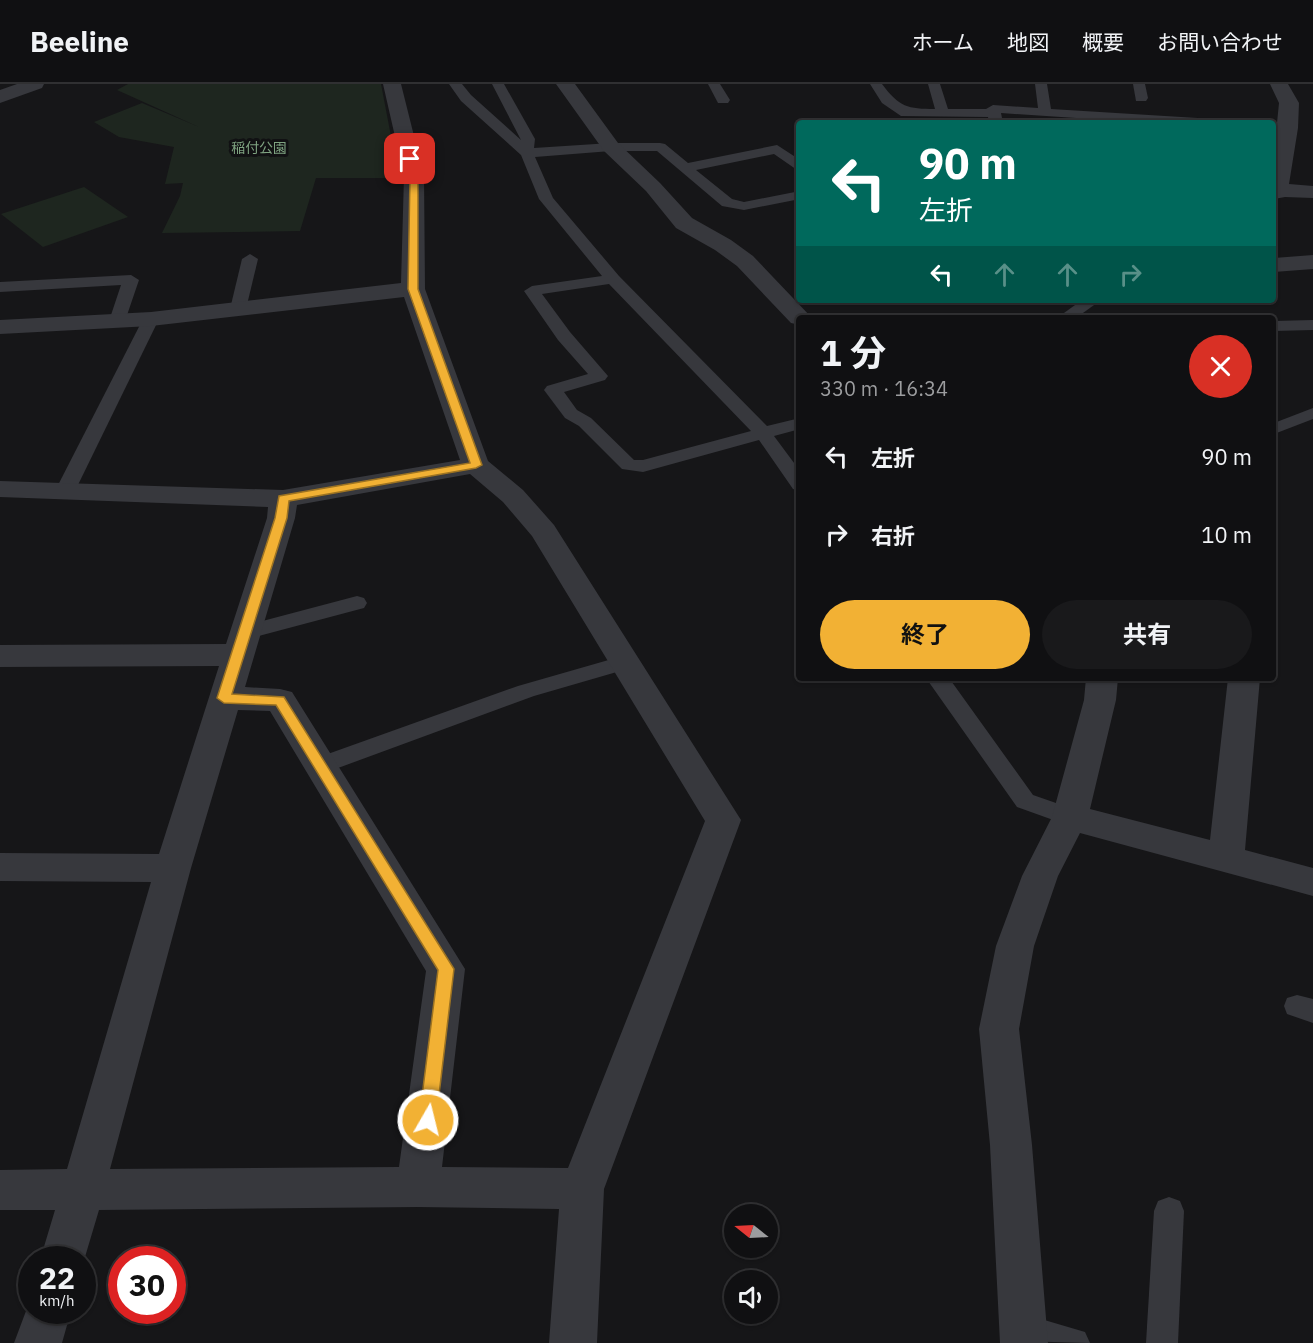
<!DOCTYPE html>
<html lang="ja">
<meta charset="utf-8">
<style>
:root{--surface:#101012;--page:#19191b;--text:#f1f3f6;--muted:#9c9d9f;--line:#303032;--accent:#f2b134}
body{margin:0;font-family:"IBM Plex Sans","Noto Sans JP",sans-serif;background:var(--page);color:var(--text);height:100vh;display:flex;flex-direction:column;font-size:22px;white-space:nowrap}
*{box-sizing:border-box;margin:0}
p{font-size:20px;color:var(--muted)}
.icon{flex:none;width:33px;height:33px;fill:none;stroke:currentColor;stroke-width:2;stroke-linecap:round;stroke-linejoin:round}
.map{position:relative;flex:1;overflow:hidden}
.side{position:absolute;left:796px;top:231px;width:480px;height:366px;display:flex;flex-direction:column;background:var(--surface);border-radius:6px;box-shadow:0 2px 4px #0004,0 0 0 2px var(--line)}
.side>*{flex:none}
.guide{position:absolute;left:796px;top:36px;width:480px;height:183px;border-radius:6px;box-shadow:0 2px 4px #0004,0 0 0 2px var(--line);background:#00695c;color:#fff;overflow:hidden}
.needle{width:39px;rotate:288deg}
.tools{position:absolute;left:724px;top:1120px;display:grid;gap:12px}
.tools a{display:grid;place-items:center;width:54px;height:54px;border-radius:50%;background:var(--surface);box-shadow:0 2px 4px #0004,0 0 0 2px var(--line);font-size:30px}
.speed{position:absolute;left:18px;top:1162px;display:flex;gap:12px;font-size:30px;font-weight:700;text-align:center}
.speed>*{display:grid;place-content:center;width:78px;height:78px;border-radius:50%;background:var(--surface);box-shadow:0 2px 4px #0004,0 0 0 2px var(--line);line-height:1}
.speed small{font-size:15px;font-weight:400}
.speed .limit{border:9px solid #d22;background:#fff;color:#111}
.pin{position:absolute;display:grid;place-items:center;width:51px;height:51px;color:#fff;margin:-26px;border-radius:12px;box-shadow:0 3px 9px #0006}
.me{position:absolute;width:66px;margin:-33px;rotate:8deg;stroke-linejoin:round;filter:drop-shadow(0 0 4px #0008)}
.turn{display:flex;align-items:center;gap:21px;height:126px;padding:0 24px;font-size:27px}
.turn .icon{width:78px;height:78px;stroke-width:2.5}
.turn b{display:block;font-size:42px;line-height:51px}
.lanes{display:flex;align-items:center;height:57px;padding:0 24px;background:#0003;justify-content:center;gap:30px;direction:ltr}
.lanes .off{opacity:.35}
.round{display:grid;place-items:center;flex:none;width:63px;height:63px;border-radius:32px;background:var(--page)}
.head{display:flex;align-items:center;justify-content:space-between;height:102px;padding:0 24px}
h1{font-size:36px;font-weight:700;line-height:45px}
.button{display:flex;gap:12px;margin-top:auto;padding:12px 24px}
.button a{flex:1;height:69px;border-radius:36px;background:var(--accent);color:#111;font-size:24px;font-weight:700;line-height:69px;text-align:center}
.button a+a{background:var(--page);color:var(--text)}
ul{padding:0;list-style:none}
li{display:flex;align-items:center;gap:18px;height:78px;padding:0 24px}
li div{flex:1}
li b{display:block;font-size:22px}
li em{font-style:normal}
header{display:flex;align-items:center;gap:36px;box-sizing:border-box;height:84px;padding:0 30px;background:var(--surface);border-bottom:2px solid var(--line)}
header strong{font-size:28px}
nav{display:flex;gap:33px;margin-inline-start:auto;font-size:21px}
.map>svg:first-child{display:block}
</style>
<header>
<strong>Beeline</strong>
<nav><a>ホーム</a><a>地図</a><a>概要</a><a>お問い合わせ</a></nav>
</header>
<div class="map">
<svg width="1313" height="1259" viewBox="0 0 1313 1259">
<rect width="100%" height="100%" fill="#161618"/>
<g fill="#1e261f">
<path d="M128 0H381L399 94H316L300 147 162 149 180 112 183 99 165 100 174 63 119 53 94 38 142 19 199 43 117 6Z"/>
<path d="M84 103 128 133 43 163 1 130Z"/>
</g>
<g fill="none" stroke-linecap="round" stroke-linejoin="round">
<g fill="#37383d" fill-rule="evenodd">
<path d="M449 0H462L471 11 521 56 492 0H504L535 55 534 64 611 59H660L665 60 688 79 777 61 800 76V88L774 70 696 86 732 115 744 118 800 107V115L744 126 722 122 657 67H611L535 73 553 114 619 192 767 342 800 334V345L774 352 800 387V407L793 405 759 356 643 388 622 385 579 342 565 334 544 306 547 302 588 290 558 256 524 207 532 202 602 192 539 115 521 71 461 17ZM609 200 751 347 643 376H634L591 334 577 326 564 308 605 296 608 292 570 248 542 210Z"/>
<path d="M708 0H720L730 16 728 19H718Z"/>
<path d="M870 0H882C899 23 908 25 935 25L928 0H940L948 25H986L993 21 1038 24 1035 0H1047L1051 25 1214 35 1221 39H1151L1001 29 1003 39H989L988 33 901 32 882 19Z"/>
<path d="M1133 0H1145L1148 14 1146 17H1136Z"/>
<path d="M250 170 258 175 246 225 244 228H232L230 225 242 175Z"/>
<path d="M131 191 139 196 125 237 117 242 109 237 121 201 0 208V198Z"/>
<path d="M1082 216H1101L1076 234H1057Z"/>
<path d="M151 230 159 235 75 407 72 411H58L55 407 143 235Z"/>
<path d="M1313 236V246L1274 247V237Z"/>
<path d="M1313 324V335L1274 350V339Z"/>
<path d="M357 512 364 514 367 519 364 524 244 556 236 554 233 549 236 544Z"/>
<path d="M626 571 634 573 637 578 634 583 534 612 319 691 311 688 307 682 311 676 518 602Z"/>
<path d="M926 594H949L1033 711 1079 727 1082 733 1079 739 1070 742 1017 723Z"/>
<path d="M1297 911 1313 915V939L1287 930 1284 922 1287 914Z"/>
<path d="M1169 1113 1180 1117 1184 1127 1178 1259H1146L1154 1127 1158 1117Z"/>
<path d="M1024 1230 1085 1248 1090 1259 1013 1257 1008 1246 1013 1235Z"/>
</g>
<g fill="#37383d" fill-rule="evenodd">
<path d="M17 0H44L42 4 0 19V6Z"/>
<path d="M383 0H401L424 92 425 205 488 377 523 406 554 441 741 736 604 1105 597 1259H549L559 1125 418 1123 99 1126 82 1183V1176H40L55 1126H0V1086L67 1085 151 798 0 797V769L159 770 219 582 0 583V561L226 560 267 434 268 423 0 413V397L283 406 460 376 404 213 151 242 0 250V236L151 228 401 199 404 92ZM470 390 503 418 532 452 705 737 568 1084 442 1083 465 885 292 608 280 605 245 603 295 434 297 421ZM238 626 270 627 426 887 399 1083 110 1085 191 784Z"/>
<path d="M556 0H575L618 59 660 99 692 134 731 156 753 172 812 234H800V241L791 239 737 182 715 166 676 144 646 107 604 67Z"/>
<path d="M1270 0H1288L1299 19 1298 44 1289 100 1313 102V114L1285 113 1274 115V69L1279 19Z"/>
<path d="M1313 171V185L1274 188V174Z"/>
<path d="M1086 594H1118L1116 616 1090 725 1210 756 1228 594H1260L1245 766 1313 784V812L1080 749 1058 792 1034 862 1019 945 1032 1061 1048 1259H1000L990 1061 979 945 996 862 1022 792 1052 733 1084 616Z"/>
<path d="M32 1211V1227H71L62 1259H14Z"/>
</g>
</g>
<path fill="#f2b134" stroke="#9d7322" stroke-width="1.5" d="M410 72 414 75 418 92V205L482 381 476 384 289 417 287 434 232 610 284 613 454 885 436 1036 434 1042 428 1044 421 1042 419 1036 438 886 276 621 224 619 217 614 275 434 279 412 470 379 408 205 410 92 406 75Z"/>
<g text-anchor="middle" stroke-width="6" stroke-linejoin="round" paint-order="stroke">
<g font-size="14" fill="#7fa381" stroke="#111113">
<text x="259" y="69">稲付公園</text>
</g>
</g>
</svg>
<div class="tools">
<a><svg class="needle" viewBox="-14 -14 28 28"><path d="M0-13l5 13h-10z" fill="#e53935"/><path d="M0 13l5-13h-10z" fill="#9c9d9f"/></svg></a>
<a><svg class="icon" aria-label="sound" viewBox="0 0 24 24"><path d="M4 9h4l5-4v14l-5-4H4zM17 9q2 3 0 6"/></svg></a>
</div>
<div class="speed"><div>22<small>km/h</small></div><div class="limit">30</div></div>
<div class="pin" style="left:410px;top:75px;background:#d93025"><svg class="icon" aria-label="arrive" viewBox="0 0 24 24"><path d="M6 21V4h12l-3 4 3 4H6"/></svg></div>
<svg class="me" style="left:428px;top:1036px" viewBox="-20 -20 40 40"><circle r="17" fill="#f2b134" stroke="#fff" stroke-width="3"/><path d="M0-11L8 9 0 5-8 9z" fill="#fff"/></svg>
<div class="guide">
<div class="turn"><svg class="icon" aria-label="left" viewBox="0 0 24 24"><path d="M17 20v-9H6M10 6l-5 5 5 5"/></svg><div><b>90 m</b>左折</div></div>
<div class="lanes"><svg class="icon" aria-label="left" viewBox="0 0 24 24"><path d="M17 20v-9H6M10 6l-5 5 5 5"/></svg><svg class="icon off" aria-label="ahead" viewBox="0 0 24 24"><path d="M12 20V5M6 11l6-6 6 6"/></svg><svg class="icon off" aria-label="ahead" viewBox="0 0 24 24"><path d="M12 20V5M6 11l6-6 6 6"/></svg><svg class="icon off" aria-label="right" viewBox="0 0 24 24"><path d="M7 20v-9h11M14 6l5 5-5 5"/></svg></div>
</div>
<section class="side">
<div class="head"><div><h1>1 分</h1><p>330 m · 16:34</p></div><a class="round" style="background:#d93025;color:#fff"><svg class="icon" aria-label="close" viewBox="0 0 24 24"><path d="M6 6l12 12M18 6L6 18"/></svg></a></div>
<ul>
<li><svg class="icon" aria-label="left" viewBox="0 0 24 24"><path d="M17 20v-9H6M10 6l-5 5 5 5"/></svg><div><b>左折</b></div><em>90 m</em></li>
<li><svg class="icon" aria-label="right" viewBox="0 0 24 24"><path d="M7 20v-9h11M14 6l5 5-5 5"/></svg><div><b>右折</b></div><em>10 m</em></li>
</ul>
<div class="button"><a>終了</a><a>共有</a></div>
</section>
</div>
